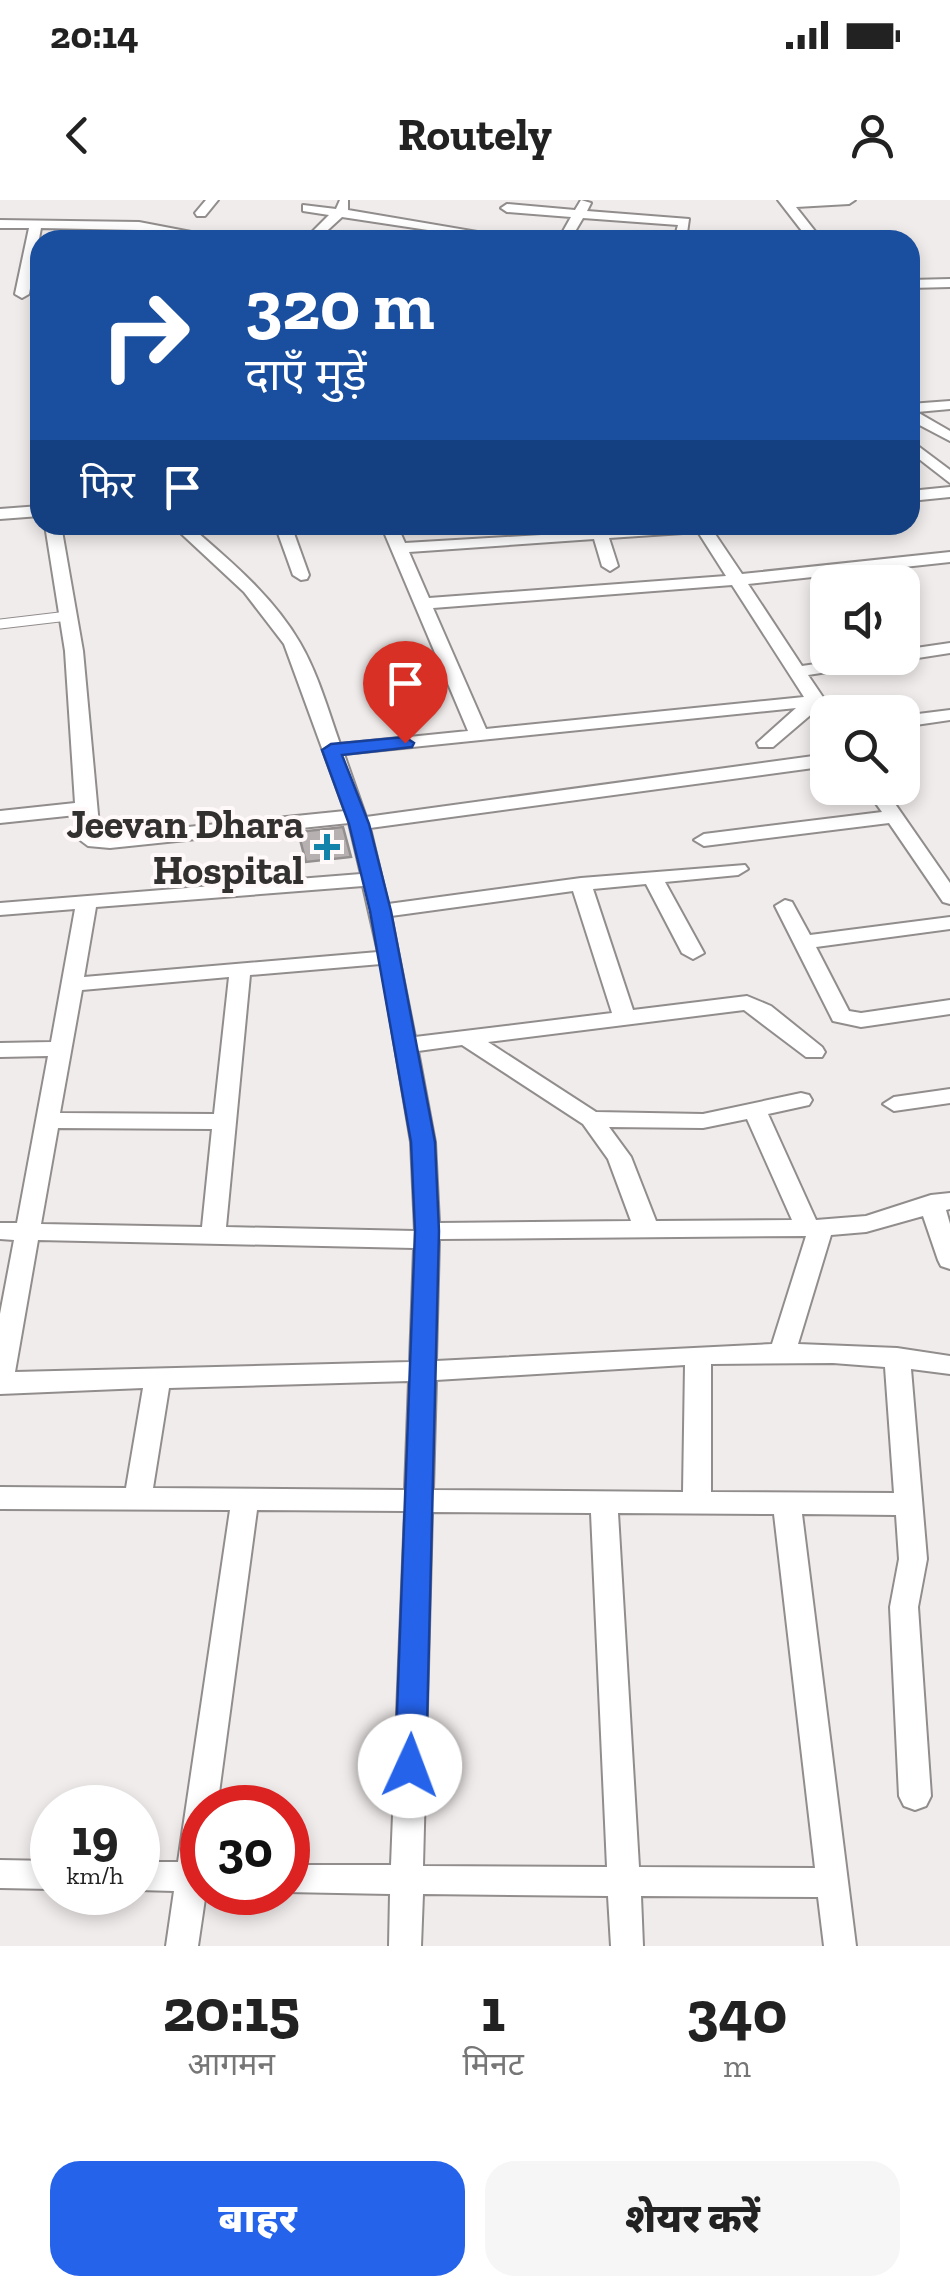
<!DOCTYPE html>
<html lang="hi">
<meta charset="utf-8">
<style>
:root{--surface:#fff;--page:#f6f6f6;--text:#222;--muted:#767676;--accent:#2563eb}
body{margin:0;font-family:"Zilla Slab","Noto Sans Devanagari",serif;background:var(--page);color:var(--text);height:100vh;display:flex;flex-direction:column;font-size:38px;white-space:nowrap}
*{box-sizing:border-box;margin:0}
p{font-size:32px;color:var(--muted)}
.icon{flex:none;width:55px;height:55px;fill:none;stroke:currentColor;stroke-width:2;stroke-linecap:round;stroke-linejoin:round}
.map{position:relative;height:1746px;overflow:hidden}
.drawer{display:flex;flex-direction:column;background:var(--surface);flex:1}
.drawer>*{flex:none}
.hud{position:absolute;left:30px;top:30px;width:890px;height:305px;border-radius:30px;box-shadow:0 5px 15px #0003;background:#1a4fa0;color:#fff;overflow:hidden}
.buttons{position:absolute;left:810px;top:365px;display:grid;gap:20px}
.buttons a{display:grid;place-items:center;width:110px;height:110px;border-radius:20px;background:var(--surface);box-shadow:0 5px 15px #0003;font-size:50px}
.speed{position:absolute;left:30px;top:1585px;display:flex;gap:20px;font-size:50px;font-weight:700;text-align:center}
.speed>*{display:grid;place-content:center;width:130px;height:130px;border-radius:50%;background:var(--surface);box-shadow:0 5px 15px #0003;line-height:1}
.speed small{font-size:25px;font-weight:400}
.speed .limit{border:15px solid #d22;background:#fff;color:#111}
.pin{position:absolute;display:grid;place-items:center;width:85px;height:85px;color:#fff;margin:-102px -42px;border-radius:50% 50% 50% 0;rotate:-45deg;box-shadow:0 0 10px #0007}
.pin .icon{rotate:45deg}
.me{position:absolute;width:110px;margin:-55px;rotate:2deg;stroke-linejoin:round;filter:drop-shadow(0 0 8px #0008)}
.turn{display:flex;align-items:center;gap:35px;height:210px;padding:0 50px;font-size:45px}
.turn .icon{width:130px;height:130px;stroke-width:2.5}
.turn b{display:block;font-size:70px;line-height:85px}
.then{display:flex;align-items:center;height:95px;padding:0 50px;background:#0003;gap:20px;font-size:38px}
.eta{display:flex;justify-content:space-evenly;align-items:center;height:170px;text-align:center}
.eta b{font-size:60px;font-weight:800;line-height:70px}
.action{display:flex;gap:20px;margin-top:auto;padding:20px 50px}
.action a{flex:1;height:115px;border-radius:30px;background:var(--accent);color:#fff;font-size:40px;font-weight:800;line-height:115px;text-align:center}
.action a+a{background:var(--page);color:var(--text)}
.status{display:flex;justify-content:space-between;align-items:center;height:70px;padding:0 50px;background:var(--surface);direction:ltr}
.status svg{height:28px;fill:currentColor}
header{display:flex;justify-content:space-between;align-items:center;height:130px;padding:0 50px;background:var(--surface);font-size:45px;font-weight:800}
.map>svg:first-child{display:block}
</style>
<div class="status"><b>20:14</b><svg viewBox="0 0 49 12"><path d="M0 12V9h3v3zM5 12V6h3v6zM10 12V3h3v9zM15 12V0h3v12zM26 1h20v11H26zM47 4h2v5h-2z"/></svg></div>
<header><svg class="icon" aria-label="back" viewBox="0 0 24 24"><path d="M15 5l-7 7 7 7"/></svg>Routely<svg class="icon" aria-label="person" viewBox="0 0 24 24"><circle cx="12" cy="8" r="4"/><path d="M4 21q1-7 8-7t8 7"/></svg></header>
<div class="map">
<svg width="950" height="1746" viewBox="0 0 950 1746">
<rect width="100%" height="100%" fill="#f1ecec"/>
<path fill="#b6b1b0" stroke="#948f8f" stroke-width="2.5" d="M343 627 351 657 306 662 298 632Z"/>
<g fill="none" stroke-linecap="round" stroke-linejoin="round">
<defs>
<path id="lane" d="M0 424 68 416"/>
<g id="street">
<path d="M206 0H218L205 16H197L195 13Z"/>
<path d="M340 0H348V10L525 40H494L342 17 317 40H304L329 15 303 11V5L336 9Z"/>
<path d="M581 0 591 3 587 11 689 19 686 40H674L678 25 583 18 570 40H558L571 17 507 12 501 8 507 4 575 10Z"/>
<path d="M778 0H855L849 4 796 7 822 40H809Z"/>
<path d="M0 20 139 22 233 40H203L139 30 41 28 29 94 22 98 15 94 29 28H0Z"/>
<path d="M950 79V87L910 88V80Z"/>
<path d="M950 201V209L917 212 950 231V241L910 220V204Z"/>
<path d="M910 240 950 270V283L910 252Z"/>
<path d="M950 287V297L910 301V291Z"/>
<path d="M40 306V316L0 319V309Z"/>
<path d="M45 325H61L83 451 100 636 345 611 284 444 244 392 172 325H189C230 361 273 396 300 443 318 474 328 510 340 544L468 531 381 325H397L405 343 709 325 742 374 950 352V362L748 384 802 466 856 458H902V450L950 443V453L808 475 833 512H828V524L822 523 814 512 773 547H759L757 543 796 508 344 554 366 617 828 554V566L370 628 388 704 581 678 745 665 748 669 738 675 665 682 704 753 693 759 682 753 646 684 593 689 633 810 747 796 771 806 822 847 825 852 822 857H806L744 810 488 842 596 912 703 914 801 893 809 895 812 900 809 905 768 914 816 1020 866 1016 931 995 950 993V1009L946 1010 950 1024V1069L941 1066 938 1060 923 1016 866 1032 831 1035 798 1144 897 1148 950 1156V1174L911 1169 927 1359 918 1407 931 1596 926 1606 915 1610 904 1606 899 1596 890 1407 899 1359 896 1315 802 1314 856 1746H824L818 1697 641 1696 643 1746H611L608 1696 423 1694 421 1746H389L390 1694 285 1692 288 1665H391L405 1311 257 1310 217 1608H202V1692H206L198 1746H166L174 1691 138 1690V1662H178L230 1310 0 1309V1287L126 1288 143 1188 0 1194V1114L14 1040 0 1039V1023H17L48 856 0 857V843L51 842 75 709 0 715V703L361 674 349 623 110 648 88 646 80 640 76 615 0 623V611L75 603 65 451ZM698 332 726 376 429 398 409 352 594 339 602 366 610 371 618 366 609 338ZM732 385 804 497 486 529 433 408ZM363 686 378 752 84 777 96 707ZM573 691 612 813 415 837 391 716ZM381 764 411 942 415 1031 226 1027 250 775ZM229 777 214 914 60 913 82 790ZM462 845 583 924 608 959 631 1021 439 1023 435 942 418 851ZM747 919 792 1020 656 1021 631 957 609 927 703 928ZM58 928 212 929 202 1027 41 1024ZM806 1036 772 1144 436 1161 439 1039ZM38 1040 414 1048 410 1162 15 1172ZM833 1163 885 1167 894 1293 711 1292V1164ZM685 1165 683 1292 433 1290 436 1180ZM409 1181 405 1290 153 1288 169 1188ZM432 1312 591 1313 607 1667 423 1666ZM618 1313 774 1314 815 1668 639 1667Z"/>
<path d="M275 325H291L309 375 307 379 301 380 293 375Z"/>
<path d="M950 510V520L902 527V516Z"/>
<path d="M865 588H884L950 683V704L943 702 889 623 704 646 694 640 704 634 882 612Z"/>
<path d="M785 700 792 702 810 735 950 717V729L816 747 849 811 861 813 950 800V814L861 827 833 821 775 706Z"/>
<path d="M950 889V903L894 911 883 904 894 897Z"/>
<path d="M0 1660 52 1661V1689L0 1688Z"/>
</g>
</defs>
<use href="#lane" stroke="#928d8d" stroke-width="11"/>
<use href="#street" stroke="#928d8d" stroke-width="4"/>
<use href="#lane" stroke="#fff" stroke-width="9"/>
<use href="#street" fill="#fff" fill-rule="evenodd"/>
</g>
<path fill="#2563eb" stroke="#184099" stroke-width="2.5" d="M405 537 414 543 412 547 342 555 369 624 391 711 435 942 439 1031 426 1566 421 1576 410 1580 399 1576 395 1566 415 1031 411 942 370 711 349 624 322 550 331 544Z"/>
<path fill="#1383aa" stroke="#fff9f9" stroke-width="4" d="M322 632h10v10h10v10h-10v10h-10v-10h-10v-10h10z"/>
<g text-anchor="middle" stroke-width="8" stroke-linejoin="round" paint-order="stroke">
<g font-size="40" font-weight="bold" fill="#333130" stroke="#fff9f9" text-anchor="end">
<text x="304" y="638">Jeevan Dhara<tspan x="304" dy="46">Hospital</tspan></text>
</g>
</g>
</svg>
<div class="buttons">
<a><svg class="icon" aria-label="sound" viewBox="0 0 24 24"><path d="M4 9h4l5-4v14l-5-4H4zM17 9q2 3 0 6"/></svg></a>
<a><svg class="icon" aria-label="search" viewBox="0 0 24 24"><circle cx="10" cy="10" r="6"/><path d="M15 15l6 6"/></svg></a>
</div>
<div class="speed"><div>19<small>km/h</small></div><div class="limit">30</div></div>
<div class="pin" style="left:405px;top:543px;background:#d93025"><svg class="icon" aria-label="arrive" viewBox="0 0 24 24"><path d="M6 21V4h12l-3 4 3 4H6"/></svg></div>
<svg class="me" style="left:410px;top:1566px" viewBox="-20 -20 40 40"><circle r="19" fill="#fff"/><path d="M0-13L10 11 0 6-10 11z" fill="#2563eb"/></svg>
<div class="hud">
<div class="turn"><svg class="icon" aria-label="right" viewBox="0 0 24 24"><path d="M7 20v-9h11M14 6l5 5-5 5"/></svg><div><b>320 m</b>दाएँ मुड़ें</div></div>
<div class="then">फिर<svg class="icon" aria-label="arrive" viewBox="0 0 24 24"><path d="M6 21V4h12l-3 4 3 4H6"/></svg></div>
</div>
</div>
<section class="drawer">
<div class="eta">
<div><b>20:15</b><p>आगमन</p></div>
<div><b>1</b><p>मिनट</p></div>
<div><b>340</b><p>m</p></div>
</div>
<div class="action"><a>बाहर</a><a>शेयर करें</a></div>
</section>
